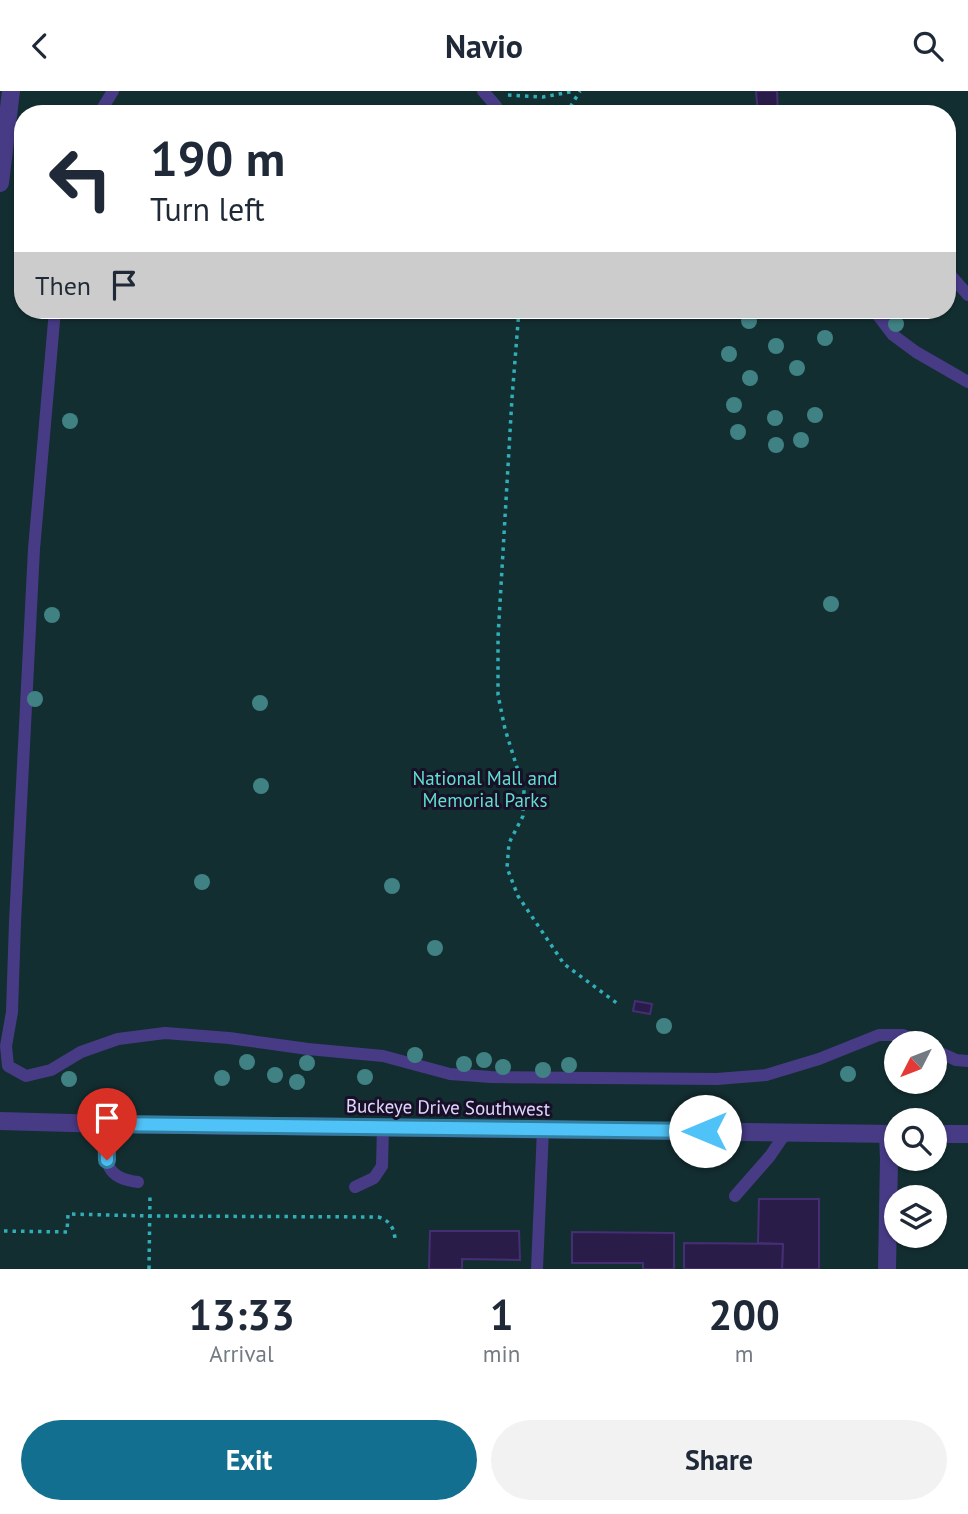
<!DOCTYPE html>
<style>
:root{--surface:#fff;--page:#f2f2f3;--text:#1f2937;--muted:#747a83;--accent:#126f90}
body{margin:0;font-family:"PT Sans",sans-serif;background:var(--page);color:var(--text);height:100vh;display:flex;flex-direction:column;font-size:26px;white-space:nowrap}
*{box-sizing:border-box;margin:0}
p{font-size:23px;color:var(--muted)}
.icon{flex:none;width:38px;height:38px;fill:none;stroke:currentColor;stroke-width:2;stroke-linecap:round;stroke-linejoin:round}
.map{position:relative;height:1178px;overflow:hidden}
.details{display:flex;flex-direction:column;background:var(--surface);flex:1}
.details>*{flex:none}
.hud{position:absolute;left:14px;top:14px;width:942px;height:214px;border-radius:28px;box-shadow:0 2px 5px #0004;background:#fff;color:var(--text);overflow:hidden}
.needle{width:46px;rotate:228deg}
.fabs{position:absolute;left:884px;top:940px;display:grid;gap:14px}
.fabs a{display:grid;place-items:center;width:63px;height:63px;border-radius:50%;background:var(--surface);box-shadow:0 2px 5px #0004;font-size:35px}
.pin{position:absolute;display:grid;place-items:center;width:60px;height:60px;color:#fff;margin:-72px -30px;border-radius:50% 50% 50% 0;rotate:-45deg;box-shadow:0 0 7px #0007}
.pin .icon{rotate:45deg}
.me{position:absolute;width:77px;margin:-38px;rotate:270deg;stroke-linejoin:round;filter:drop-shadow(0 0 5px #0008)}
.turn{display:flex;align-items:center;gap:24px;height:147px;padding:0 21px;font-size:32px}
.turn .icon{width:91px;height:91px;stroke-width:2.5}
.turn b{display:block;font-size:49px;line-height:60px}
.then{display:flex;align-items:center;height:66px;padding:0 21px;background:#0003;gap:14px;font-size:26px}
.eta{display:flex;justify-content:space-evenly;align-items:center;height:119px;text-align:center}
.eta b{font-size:42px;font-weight:600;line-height:49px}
.primary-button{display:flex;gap:14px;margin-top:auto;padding:14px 21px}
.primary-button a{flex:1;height:80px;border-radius:42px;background:var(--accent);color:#fff;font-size:28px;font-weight:600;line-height:80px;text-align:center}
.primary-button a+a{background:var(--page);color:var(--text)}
header{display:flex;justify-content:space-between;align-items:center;height:91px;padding:0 21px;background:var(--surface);font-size:32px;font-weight:600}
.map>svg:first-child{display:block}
</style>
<header><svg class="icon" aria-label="back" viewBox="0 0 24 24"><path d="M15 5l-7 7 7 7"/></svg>Navio<svg class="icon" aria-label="search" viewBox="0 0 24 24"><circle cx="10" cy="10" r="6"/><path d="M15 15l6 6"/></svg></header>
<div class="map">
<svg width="968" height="1178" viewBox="0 0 968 1178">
<rect width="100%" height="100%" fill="#171027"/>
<path fill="#132e31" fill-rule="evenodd" d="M0 0H968V1178H0ZM23 23H947V219H23ZM896 952H934V990H896ZM896 1029H934V1068H896ZM896 1106H934V1144H896Z"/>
<g fill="#2a1c48" stroke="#452e74" stroke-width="2">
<path d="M756 0H777L778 23H758Z"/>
<path d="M635 910 652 913 650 923 633 920Z"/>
<path d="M759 1108H819V1178H782L783 1153 758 1152Z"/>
<path d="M430 1140H519L520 1169 462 1168V1178H429Z"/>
<path d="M572 1141 674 1142V1178H643V1172H572Z"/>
<path d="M684 1152 783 1153 782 1178H684Z"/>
</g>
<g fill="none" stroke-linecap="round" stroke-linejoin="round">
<g stroke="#30afb8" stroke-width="3.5" stroke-dasharray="3.5 5" stroke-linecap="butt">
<path d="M508 4 543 6 575 0"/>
<path d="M566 23 580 0"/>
<path d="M519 219 512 307 498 546V604L505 638 524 699 523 725 509 752 507 777 518 805 564 873 618 913"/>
<path d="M4 1140 67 1141 68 1123 150 1125 378 1126C389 1129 394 1136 395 1148"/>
<path d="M149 1178 150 1104"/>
</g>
<g stroke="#483b86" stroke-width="12">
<path d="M483 0 496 15 498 23"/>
<path d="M99 23 113 0"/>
<path d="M947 180 968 204"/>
<path d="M55 219 34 458 15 831 12 921 6 955 8 975 26 985 51 979 81 961 118 948 165 942 229 947 308 958 383 965 450 983 491 986 717 988 766 984 819 968 879 944H903L920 952"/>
<path d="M874 219 893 244 916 261 968 291"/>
<path d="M934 959 956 969 968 970"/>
<path d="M106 1033C107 1064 99 1087 138 1091"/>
<path d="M355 1096 374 1087 382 1075 383 1036"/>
<path d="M735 1105 770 1065 787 1040"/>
<path d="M537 1178 543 1038"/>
</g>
<g stroke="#483b86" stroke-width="18">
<path d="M0 92 11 0"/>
<path d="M0 1030 106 1033 896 1043"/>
<path d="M934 1043H968"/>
<path d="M887 1178 889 1068 888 1043"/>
</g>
</g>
<g fill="#408284">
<circle cx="749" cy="230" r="8"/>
<circle cx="896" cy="233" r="8"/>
<circle cx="825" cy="247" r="8"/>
<circle cx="776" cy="255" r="8"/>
<circle cx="729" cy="263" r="8"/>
<circle cx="797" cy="277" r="8"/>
<circle cx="750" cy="287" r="8"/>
<circle cx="734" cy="314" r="8"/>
<circle cx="815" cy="324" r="8"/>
<circle cx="775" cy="327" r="8"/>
<circle cx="70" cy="330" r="8"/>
<circle cx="738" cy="341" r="8"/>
<circle cx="801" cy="349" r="8"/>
<circle cx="776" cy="354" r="8"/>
<circle cx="831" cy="513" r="8"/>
<circle cx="52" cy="524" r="8"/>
<circle cx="35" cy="608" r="8"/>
<circle cx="260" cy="612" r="8"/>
<circle cx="261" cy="695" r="8"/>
<circle cx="202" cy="791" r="8"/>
<circle cx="392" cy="795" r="8"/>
<circle cx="435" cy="857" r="8"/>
<circle cx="664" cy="935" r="8"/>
<circle cx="415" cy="964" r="8"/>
<circle cx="484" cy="969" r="8"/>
<circle cx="247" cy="971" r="8"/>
<circle cx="307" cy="972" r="8"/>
<circle cx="464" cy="973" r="8"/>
<circle cx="569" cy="974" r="8"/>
<circle cx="503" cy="976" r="8"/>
<circle cx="543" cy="979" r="8"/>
<circle cx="848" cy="983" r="8"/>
<circle cx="275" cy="984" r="8"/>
<circle cx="365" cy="986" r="8"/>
<circle cx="222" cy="987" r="8"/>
<circle cx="69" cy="988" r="8"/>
<circle cx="297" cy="991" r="8"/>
</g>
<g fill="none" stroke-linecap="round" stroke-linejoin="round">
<defs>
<path id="route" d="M107 1069 106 1033 705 1040"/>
</defs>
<use href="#route" stroke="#337fa1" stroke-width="18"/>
<use href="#route" stroke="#4fc3f7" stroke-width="12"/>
</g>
<g text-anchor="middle" stroke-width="6" stroke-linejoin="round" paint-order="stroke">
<g font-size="19" fill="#61dfd0" stroke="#171027">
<text x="485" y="694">National Mall and<tspan x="485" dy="22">Memorial Parks</tspan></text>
</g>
<g font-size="19" fill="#e0d6ff" stroke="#171027">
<text transform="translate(448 1016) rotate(1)" y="7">Buckeye Drive Southwest</text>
</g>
</g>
</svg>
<div class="fabs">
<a><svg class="needle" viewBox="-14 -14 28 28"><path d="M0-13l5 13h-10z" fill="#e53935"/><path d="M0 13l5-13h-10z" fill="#747a83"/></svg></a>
<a><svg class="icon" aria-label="search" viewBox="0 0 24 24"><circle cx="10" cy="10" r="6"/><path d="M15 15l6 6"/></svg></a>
<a><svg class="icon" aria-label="layers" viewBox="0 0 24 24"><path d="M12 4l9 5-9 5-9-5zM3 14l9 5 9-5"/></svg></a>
</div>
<div class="pin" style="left:107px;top:1069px;background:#d93025"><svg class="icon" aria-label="arrive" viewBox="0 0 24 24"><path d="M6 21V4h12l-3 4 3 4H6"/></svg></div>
<svg class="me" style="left:705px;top:1040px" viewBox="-20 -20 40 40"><circle r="19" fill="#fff"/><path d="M0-13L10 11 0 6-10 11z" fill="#4fc3f7"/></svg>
<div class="hud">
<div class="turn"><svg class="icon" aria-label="left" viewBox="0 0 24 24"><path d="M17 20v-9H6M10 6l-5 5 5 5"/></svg><div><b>190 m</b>Turn left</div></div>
<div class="then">Then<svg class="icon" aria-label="arrive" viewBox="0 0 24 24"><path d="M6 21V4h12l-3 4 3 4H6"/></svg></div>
</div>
</div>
<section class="details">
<div class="eta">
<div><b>13:33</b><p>Arrival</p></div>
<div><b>1</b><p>min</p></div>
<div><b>200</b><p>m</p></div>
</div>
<div class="primary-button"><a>Exit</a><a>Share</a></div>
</section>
